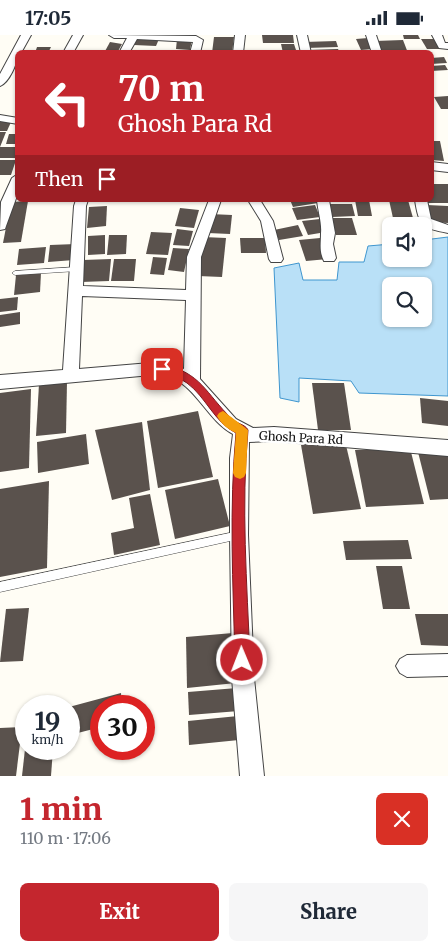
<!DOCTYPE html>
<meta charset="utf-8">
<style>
:root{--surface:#fff;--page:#f6f6f7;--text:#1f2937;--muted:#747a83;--accent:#c4262e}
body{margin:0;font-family:Merriweather,serif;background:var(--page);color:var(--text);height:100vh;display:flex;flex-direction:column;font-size:19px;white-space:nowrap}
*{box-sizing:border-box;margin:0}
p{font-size:16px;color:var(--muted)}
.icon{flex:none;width:28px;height:28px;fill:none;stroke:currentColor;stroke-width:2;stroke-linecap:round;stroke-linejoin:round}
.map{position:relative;height:741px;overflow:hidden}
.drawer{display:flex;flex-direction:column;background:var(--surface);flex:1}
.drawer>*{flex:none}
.guide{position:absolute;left:15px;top:15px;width:419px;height:152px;border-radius:8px;box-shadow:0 1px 4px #0004;background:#c4262e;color:#fff;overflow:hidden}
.buttons{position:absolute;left:382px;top:182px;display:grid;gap:10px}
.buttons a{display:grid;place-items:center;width:50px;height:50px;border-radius:8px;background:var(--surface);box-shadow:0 1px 4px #0004;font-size:25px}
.speed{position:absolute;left:15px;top:660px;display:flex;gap:10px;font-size:25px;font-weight:700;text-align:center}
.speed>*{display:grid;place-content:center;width:65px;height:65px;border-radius:50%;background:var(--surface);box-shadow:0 1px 4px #0004;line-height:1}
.speed small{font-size:12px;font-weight:400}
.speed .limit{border:8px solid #d22;background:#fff;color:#111}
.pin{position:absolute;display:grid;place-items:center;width:42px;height:42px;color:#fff;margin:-21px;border-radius:10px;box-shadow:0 2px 8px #0006}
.me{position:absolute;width:55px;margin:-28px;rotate:359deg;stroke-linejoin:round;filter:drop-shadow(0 0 4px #0008)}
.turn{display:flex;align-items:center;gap:18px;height:105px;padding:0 20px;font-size:22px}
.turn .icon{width:65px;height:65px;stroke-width:2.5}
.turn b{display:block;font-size:35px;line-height:42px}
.then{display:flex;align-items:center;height:48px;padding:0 20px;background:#0003;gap:10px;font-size:19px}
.round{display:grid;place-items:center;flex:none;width:52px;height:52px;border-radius:8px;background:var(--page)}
.head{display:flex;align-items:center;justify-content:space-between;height:85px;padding:0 20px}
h1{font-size:30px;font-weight:800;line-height:38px;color:var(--accent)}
.primary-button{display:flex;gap:10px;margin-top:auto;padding:10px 20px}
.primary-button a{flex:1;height:58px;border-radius:8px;background:var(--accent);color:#fff;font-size:20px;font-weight:800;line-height:58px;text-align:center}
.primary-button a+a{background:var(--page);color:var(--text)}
.status{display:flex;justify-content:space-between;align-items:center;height:35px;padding:0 25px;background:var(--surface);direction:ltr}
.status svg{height:14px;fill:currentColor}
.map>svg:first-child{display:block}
</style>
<div class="status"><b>17:05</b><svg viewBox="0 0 49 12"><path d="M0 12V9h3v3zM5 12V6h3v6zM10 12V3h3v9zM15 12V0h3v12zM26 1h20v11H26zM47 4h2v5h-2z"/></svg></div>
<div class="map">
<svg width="448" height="741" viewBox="0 0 448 741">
<rect width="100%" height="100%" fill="#fffdf5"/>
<path fill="#b9e0f7" stroke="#3f96cf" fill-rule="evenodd" d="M448 202V361L359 358 351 346 299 343V367L280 363 274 233 299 228 303 245H337L339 227H364L368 211 391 209V224H424V205ZM391 251H424V284H391Z"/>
<g fill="#5a524d">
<path d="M262 0H293L294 8H263Z"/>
<path d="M403 0H418L420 4H404Z"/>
<path d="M137 2 159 4 156 11 134 10Z"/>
<path d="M214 2H234L232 18H212Z"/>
<path d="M368 3 373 14 361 15 356 4Z"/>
<path d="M177 4H192L190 15 176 14Z"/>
<path d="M421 4H434L440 14H427Z"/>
<path d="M403 5 408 18 380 17 375 6Z"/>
<path d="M336 6 338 12 306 13 304 7Z"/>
<path d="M110 7 122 9 117 18H104Z"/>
<path d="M281 9H294L297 18H283Z"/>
<path d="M37 12H51L48 18H35Z"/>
<path d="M338 14 340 18H308L307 15Z"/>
<path d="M444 22 447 28 431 29V23Z"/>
<path d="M445 30 448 35 431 36V31Z"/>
<path d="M448 61V74H441L434 62Z"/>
<path d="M0 86 11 87 7 96H0Z"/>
<path d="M0 97H6L0 112H18V123H0Z"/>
<path d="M9 99H18V109H6Z"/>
<path d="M431 106H440L444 126 431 125Z"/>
<path d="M0 125H16L11 140H0Z"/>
<path d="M431 149H448V168H427L426 165H431Z"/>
<path d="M290 165H317L318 168 293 172Z"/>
<path d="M355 165H369L372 181H358Z"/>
<path d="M389 165H408L413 183H393Z"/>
<path d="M28 166 21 207 3 208 11 167Z"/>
<path d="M329 169H352L355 181 332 182Z"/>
<path d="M315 170 320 182 297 185 292 173Z"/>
<path d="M427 170 448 171V188L430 187Z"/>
<path d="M107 171 106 191 87 193 89 172Z"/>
<path d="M180 173 199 175 194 193 175 191Z"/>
<path d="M210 179 232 180 230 199 208 198Z"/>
<path d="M332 183H352L357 200H336Z"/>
<path d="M320 184 326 197 308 200 302 186Z"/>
<path d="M298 190 303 201 279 205 274 195Z"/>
<path d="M177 194 193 196 189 211 173 210Z"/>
<path d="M151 197 172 198 168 220 146 219Z"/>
<path d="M105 200V219L88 220V201Z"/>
<path d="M109 200H127L126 219 107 220Z"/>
<path d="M203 202 226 203 222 242 198 241Z"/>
<path d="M240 203H265L266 218H241Z"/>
<path d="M320 203 328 224 306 226 299 205Z"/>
<path d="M76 209 74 225 48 227 50 210Z"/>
<path d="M46 212 44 228 17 230 19 214Z"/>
<path d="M173 213 189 214 184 237 168 235Z"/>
<path d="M153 222 167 223 164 240 150 239Z"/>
<path d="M111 224 109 246 81 247 83 225Z"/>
<path d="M114 224H136L134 246H111Z"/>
<path d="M41 238 40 257 14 260 16 240Z"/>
<path d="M18 262 17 275 0 277V264Z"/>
<path d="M20 277V289L0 292V280Z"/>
<path d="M67 347 66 398 36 401 39 349Z"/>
<path d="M312 348H344L351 395H318Z"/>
<path d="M31 354 29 433 0 437V358Z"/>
<path d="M420 363 448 366V391L422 388Z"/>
<path d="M198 376 213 442 158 453 147 386Z"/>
<path d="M142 387 150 455 112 465 95 395Z"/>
<path d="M86 399 89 429 38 438 37 407Z"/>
<path d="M345 406 361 474 313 479 301 410Z"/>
<path d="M410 413 424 469 366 472 355 415Z"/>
<path d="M448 416V464L430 465 418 417Z"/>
<path d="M218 444 230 491 175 504 165 455Z"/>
<path d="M49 446 47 533 0 542V454Z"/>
<path d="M150 459 160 510 114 520 111 498 134 493 129 463Z"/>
<path d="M408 505 412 524 346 525 343 506Z"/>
<path d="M376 531H402L410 574H383Z"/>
<path d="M29 573 23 626 0 627 6 574Z"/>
<path d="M415 579H448V611L421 610Z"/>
<path d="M233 598 236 648 187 653 186 602Z"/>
<path d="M237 653 239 676 189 680 188 657Z"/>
<path d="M121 658 122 671H101V692L70 700 69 672Z"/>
<path d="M238 681 239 705 189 710 188 686Z"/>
<path d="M22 692 16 741H0V693Z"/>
<path d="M25 714H53L51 741H22Z"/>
</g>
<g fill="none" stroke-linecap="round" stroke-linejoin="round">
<defs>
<g id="lane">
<path d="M77 232 80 234 77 236 15 240 12 238 15 236Z"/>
<path d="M239 496 242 497 243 500 242 503 239 504 0 557V547Z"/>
</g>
<g id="street">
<path d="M21 0H31L21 18H18C18 27 9 48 0 51V39Z"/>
<path d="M73 0H83L73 18H63Z"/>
<path d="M109 0 196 1 203 5 200 18H190L193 7 137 4 129 18H119L127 3H114Z"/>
<path d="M235 0H245L243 18H233Z"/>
<path d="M297 0H307L311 18H301Z"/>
<path d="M366 0H376L382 18H372Z"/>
<path d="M432 0H442L445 8H448V14L439 13Z"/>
<path d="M0 80 18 83V89L0 86Z"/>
<path d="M431 127 448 129V137L431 135Z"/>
<path d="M18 139V158L6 191 5 194 0 195 1 167 12 143Z"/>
<path d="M76 165H88L86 171 83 251 186 255 187 222 209 165H221L201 222 200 344 236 384 253 393 274 392 448 405V421L274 406 249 407 248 500 254 643 264 741H240L232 643 230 500V423L233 399C205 384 196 347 162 339L0 354V340L63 335 74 171ZM82 261 186 265 184 334 162 327 79 334Z"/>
<path d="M248 165H260L273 186 283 224 281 227H271L269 224 261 186Z"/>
<path d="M317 165H329L335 198 333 209 336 223 334 226H324C319 216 321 209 321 198 322 188 318 176 317 165Z"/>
<path d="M415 165H427L431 184 448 190V198C422 193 419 191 415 165Z"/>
<path d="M448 619V641L407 642 400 638 396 631 400 624 407 620Z"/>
</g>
</defs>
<use href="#lane" stroke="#444" stroke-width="1"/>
<use href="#street" stroke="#444" stroke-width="2"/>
<use href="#lane" fill="#fff" fill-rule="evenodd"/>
<use href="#street" fill="#fff" fill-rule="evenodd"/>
</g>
<path fill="#c4262e" stroke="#7f191e" d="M162 329C202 338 205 358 232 384 237 389 245 389 248 395 241 471 247 548 250 625L248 630 242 632 237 630 235 625C233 549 229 473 236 398 214 387 206 362 187 348 178 342 168 340 158 337L156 334Z"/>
<path fill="#f59e0b" d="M223 376C226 378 246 393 248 395L246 438 244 442 240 444 235 442 233 438 236 398C228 394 222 390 217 381L219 378Z"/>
<g text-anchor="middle" stroke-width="5" stroke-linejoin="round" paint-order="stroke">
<g font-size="12" fill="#111" stroke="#fff">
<text transform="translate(301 403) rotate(3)" y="4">Ghosh Para Rd</text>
</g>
</g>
</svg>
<div class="buttons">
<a><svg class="icon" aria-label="sound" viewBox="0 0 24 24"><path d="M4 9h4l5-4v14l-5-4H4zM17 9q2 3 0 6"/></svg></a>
<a><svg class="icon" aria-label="search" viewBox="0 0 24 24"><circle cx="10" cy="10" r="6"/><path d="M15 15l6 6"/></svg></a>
</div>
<div class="speed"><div>19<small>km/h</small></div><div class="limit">30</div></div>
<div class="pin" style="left:162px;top:334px;background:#d93025"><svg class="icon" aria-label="arrive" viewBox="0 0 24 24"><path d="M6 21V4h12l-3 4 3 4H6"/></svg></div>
<svg class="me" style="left:242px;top:625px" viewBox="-20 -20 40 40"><circle r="17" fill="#c4262e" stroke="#fff" stroke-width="3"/><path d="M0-11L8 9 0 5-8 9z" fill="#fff"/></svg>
<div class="guide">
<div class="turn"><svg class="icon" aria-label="left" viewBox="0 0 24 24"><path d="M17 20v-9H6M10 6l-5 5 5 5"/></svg><div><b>70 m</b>Ghosh Para Rd</div></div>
<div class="then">Then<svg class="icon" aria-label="arrive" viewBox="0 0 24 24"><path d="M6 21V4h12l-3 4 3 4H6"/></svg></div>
</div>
</div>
<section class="drawer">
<div class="head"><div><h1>1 min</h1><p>110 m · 17:06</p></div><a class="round" style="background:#d93025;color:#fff"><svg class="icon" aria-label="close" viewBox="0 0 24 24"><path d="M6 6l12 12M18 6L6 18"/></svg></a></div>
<div class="primary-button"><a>Exit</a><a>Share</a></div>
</section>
